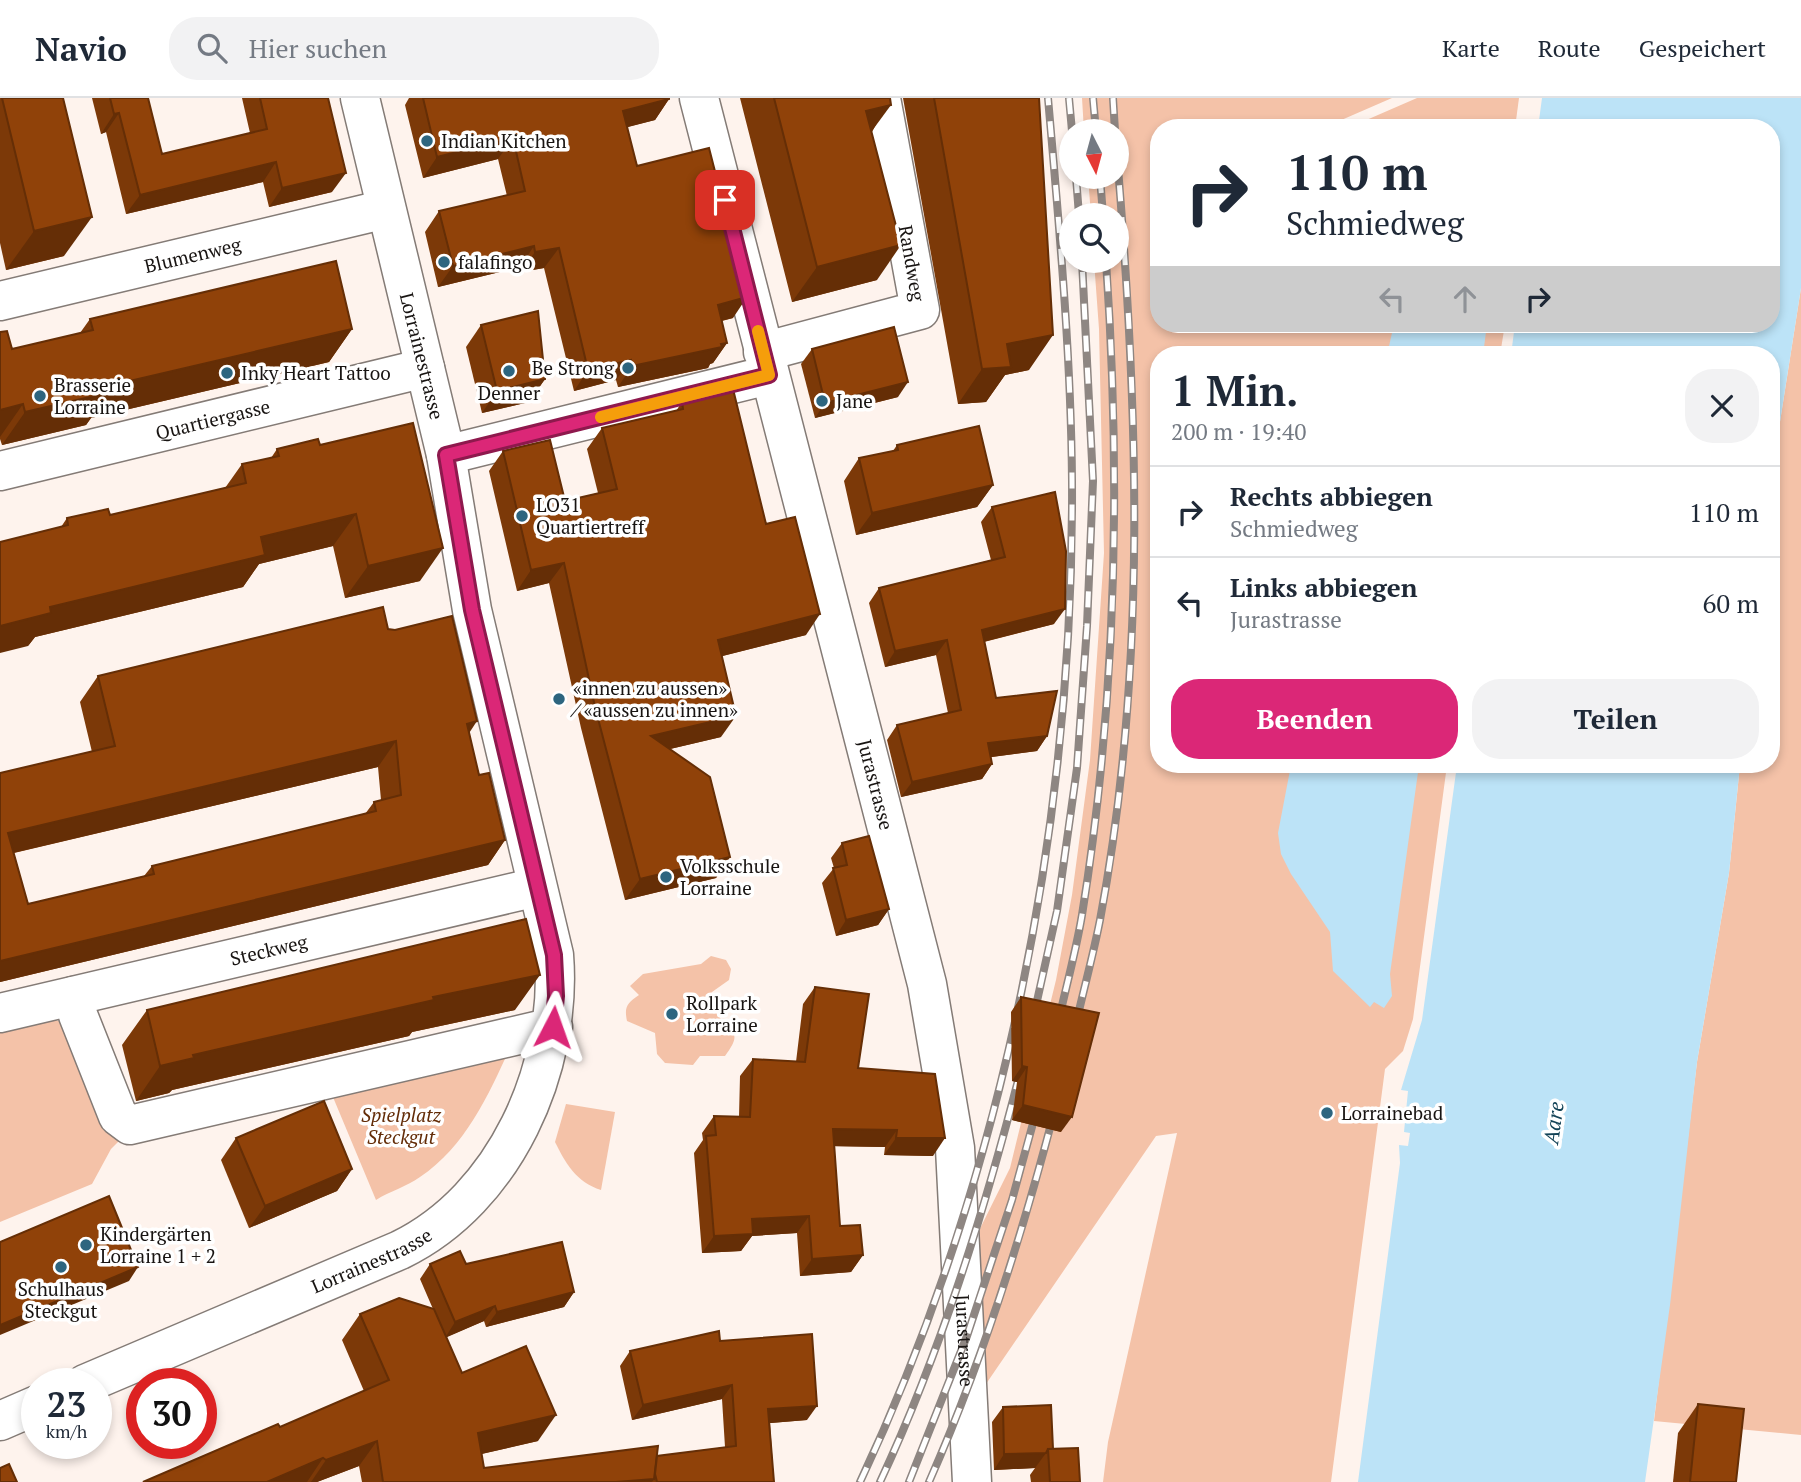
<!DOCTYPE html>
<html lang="de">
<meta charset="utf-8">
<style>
:root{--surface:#fff;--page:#f2f2f3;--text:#1f2937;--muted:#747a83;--line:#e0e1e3;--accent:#db2777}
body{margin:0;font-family:"PT Serif",serif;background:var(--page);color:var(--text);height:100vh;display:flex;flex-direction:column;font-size:26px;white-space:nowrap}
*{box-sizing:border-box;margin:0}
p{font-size:23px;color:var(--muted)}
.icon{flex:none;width:38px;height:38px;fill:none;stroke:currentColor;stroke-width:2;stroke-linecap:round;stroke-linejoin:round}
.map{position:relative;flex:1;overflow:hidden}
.drawer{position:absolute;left:1150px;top:248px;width:630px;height:427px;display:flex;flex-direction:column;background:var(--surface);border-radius:28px;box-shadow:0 4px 10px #0003}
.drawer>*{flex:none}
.guide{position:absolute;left:1150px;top:21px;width:630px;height:214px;border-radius:28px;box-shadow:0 4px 10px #0003;background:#fff;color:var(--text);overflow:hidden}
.needle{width:46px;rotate:174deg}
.controls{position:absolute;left:1059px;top:21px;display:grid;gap:14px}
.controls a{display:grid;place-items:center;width:70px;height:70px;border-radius:50%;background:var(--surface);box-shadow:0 4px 10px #0003;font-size:35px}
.speed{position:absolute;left:21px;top:1270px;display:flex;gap:14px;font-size:35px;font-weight:700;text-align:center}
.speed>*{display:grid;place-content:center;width:91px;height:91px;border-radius:50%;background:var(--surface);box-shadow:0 4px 10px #0003;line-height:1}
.speed small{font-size:18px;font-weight:400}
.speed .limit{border:10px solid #d22;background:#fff;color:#111}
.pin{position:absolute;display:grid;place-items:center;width:60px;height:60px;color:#fff;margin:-30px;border-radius:14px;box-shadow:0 4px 10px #0006}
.me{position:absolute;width:77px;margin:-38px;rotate:4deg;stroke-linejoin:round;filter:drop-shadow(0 0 5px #0008)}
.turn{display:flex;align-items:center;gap:24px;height:147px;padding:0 21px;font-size:32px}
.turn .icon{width:91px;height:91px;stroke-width:2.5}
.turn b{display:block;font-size:49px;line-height:60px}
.lanes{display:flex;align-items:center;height:66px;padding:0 21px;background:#0003;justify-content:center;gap:35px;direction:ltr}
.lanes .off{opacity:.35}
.round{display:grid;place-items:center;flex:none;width:74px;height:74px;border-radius:28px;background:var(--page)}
.head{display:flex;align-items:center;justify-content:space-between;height:119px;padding:0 21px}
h1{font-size:42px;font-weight:600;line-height:52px}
.action{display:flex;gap:14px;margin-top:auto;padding:14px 21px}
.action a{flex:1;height:80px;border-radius:28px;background:var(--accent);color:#fff;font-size:28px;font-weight:600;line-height:80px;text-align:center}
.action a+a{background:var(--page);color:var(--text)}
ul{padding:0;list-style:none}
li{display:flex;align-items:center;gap:21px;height:91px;padding:0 21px;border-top:2px solid var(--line)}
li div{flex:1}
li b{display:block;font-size:26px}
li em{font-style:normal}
header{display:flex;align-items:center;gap:42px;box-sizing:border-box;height:98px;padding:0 35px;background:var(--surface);border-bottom:2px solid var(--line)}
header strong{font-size:33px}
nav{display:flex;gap:38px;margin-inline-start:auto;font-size:24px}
.search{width:490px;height:63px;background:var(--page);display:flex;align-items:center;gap:18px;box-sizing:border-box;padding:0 24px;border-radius:28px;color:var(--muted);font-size:26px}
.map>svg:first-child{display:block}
</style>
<header>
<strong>Navio</strong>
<div class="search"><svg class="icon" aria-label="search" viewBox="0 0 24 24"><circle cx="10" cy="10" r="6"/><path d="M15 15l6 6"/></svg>Hier suchen</div>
<nav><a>Karte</a><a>Route</a><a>Gespeichert</a></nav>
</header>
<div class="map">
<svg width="1801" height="1384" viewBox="0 0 1801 1384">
<rect width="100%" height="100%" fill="#fef3ed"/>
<g fill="#f4c2a8">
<path d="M1082 0H1392L1323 30H1158V226H1505L1500 257H1158V667H1447L1413 921 1403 953 1385 971 1331 1384H1103L1108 1344 1177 1035 1156 1038 975 1302 966 1159 1010 1070 1056 882 1072 797 1090 662 1104 455 1099 231 1094 163H1116V117H1091L1088 79H1116V33H1084Z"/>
<path d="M1417 0H1519L1515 30H1348Z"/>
<path d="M1801 190V1337L1654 1323 1697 964 1729 775 1740 667H1771V381Z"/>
<path d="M711 858 726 862 731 871 729 882 712 894C714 902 716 916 721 921 736 936 740 937 725 958H700L693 967 665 965 657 956 655 935 627 923C624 909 627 905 639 897L630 888 643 876 701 866Z"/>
<path d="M53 921 64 925 71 933 119 1043 111 1051 92 1086 0 1124V933Z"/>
<path d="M510 950C488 998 465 1049 420 1079 406 1089 390 1093 376 1102L330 992Z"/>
<path d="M566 1006 615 1014 601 1092C576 1084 566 1066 555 1044Z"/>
</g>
<g fill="#bce3f7">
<path d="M1542 0H1801V190L1771 381V257H1511L1515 226H1771V30H1538Z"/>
<path d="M1394 226H1487L1483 257H1387Z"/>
<path d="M1291 667H1419L1390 876 1392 898 1384 910 1374 904 1370 909 1333 873 1330 834 1291 776 1281 756 1278 735Z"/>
<path d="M1457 667H1740L1729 775 1697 964 1670 1207 1645 1384H1358L1400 1065 1399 1047 1408 1048 1410 1035 1404 1034 1408 993 1401 992 1422 922Z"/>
</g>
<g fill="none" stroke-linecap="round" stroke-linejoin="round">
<defs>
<g id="minor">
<path id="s1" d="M699 0 927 886 955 1050 972 1384"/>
<path id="s2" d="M0 203 386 111"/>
<path d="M763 254 920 212 881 0"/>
<path d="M446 357 769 277"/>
<path id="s3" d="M0 373 425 270"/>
<path d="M73 898 78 917 118 1018 130 1027 553 929"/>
<path id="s4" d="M0 915 537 789"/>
<path id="s5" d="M85 1286 400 1152C505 1101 563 970 554 857L472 512 446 357 360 0"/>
<path d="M0 1323 37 1307"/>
</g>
</defs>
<use href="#minor" stroke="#847b76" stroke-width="41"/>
<use href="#minor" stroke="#fff" stroke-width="38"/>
<defs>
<g id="rail">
<path d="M1069 0 1072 33"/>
<path d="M1093 0 1096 33"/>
<path d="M1113 0 1115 33"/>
<path d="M1076 79 1079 117"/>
<path d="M1100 79 1103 117"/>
<path d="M1033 921 1057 813 1077 670 1087 528 1093 383 1082 163"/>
<path d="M1058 925C1066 889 1076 853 1082 817 1117 600 1121 381 1106 163"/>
<path d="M1075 930C1083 894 1093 858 1100 822 1148 566 1138 304 1116 46"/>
<path d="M860 1384C1005 1076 1074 722 1072 383 1071 255 1059 127 1048 0"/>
<path d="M880 1384C941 1253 984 1115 1020 975"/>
<path d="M909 1384 967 1238 1012 1102 1038 1007"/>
<path d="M929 1384C982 1264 1022 1138 1055 1011"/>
</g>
</defs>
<use href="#rail" stroke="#8e8682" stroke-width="8"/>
<use href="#rail" stroke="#fff" stroke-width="5" stroke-dasharray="16" stroke-linecap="butt"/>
</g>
<g fill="#7c3908" fill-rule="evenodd">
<path d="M0 0H63L64 158 6 172 0 145Z"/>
<path d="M92 0H148L162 56 250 35 242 0H328L332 94 269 109 263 84 126 116 106 34 101 36Z"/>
<path d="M409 0H669V1L655 22 627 29 637 68 733 220 722 223 727 245 713 265 710 266 708 270 618 289 616 282 574 293 544 170 521 174 520 169 438 189 425 134 439 113 507 98 498 61 423 80 405 7Z"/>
<path d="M740 0H890L872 34 877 182 792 204Z"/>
<path d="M903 0H1039L1029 272 1005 277 986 304 958 306Z"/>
<path d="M90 221 352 231 329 264 91 320 86 327 2 347 0 341V234L12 251 80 235Z"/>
<path d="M481 227 545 281 529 304 482 315 466 249Z"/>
<path d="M812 251 898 299 815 320 801 266Z"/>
<path d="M682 304 766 426 806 537 722 558 721 639 670 651 730 759 716 780 625 802 581 630 549 485 517 493 489 373 503 353 565 403 598 395 587 351 602 330 676 313Z"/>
<path d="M320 347 420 483 345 500 333 448 259 466 243 489 35 539 28 548 61 429 67 420 110 417 225 390 242 366 271 360 277 351Z"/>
<path d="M897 347 993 387 977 409 856 437 844 383 859 360 893 353Z"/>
<path d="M992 409 1054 526 984 544 996 600 1047 638 1037 653 991 659 992 666 982 681 901 699 887 642 897 627 948 615 936 557 885 569 869 505 879 490 991 462 981 424Z"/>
<path d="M388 531 469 635 479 677 505 742 488 767 0 884V675L92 654 80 604 98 578ZM378 669 381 702 374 704 365 716 152 768 144 778 28 806 14 755Z"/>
<path d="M842 745 889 811 878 827 836 838 822 785 834 770 831 760Z"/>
<path d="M815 889 858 970 933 1058 884 1057 885 1049 834 1048 840 1128 863 1157 851 1174 800 1178 797 1135 752 1138 741 1153 702 1155 694 1055 703 1042 702 1035 714 1018 739 1019 740 978 753 961 796 964 803 906Z"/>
<path d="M1021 899 1061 1034 1012 1022 1017 984 1012 983 1011 914Z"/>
<path d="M147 912H515L412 934 409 938 172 992 169 995 136 1003 122 947Z"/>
<path d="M236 1040 352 1071 337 1093 249 1130 221 1062Z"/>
<path d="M430 1166H466L574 1194 564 1209 486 1229 484 1223 446 1239 462 1275 538 1343 481 1356 484 1370 657 1358 725 1349 722 1301 632 1322 620 1268 630 1253 720 1243 807 1322 770 1325 774 1384H362L359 1368 317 1384H143L280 1329 364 1293 342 1242 360 1216 433 1211 420 1181Z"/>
<path d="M1698 1306 1736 1384H1673L1678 1335Z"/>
<path d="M1003 1309 1053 1351 1080 1384H1031L1030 1377 1035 1370 994 1372 992 1324Z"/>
</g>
<g fill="#652e06">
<path d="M669 1 655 22 609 34 623 13Z"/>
<path d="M891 7 866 41V13Z"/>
<path d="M119 15 106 34 101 36 114 16Z"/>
<path d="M513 40 498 61 423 80 437 59Z"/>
<path d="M276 64 263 84 126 116 140 97Z"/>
<path d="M346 75 332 94 269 109 282 90Z"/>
<path d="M92 119 64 158 6 172 34 133Z"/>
<path d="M901 147 877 182 792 204 817 169Z"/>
<path d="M534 148 520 169 438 189 453 168Z"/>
<path d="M559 150 544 170 521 174 535 154Z"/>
<path d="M747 199 733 220 703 227 718 207Z"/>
<path d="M352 231 329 264 91 320 86 327 2 347 25 314 108 288Z"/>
<path d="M1053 237 1029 272 1005 277 986 304 958 306 982 271 1007 246Z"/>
<path d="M727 245 713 265 710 266 708 270 618 289 632 268Z"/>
<path d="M631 262 616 282 574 293 588 272Z"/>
<path d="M545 281 529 304 482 315 497 293Z"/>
<path d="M908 284 898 299 815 320 825 305Z"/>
<path d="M23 306 0 339V312Z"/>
<path d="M993 387 977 409 856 437 872 415Z"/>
<path d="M356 416 333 448 259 466 243 489 35 539 28 548 0 555V528L50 509 261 439Z"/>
<path d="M443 450 420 483 345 500 368 468Z"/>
<path d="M564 465 549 485 517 493 531 472Z"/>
<path d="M1065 511 1054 526 971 547 982 532Z"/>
<path d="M820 516 806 537 703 563 718 542Z"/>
<path d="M947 542 936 557 885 569 895 553Z"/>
<path d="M736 618 721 639 636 659 651 638Z"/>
<path d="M477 623 460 649 467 626Z"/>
<path d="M1047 638 1037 653 977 661 988 645Z"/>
<path d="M396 643 378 669 0 758 8 735Z"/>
<path d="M992 666 982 681 901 699 912 684Z"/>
<path d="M505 742 488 767 0 884V863Z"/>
<path d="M730 759 716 780 625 802 640 781Z"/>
<path d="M889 811 878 827 836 838 846 822Z"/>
<path d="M540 877 515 912 412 934 409 938 172 992 169 995 136 1003 160 968 193 957 433 899Z"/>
<path d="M1022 968 1027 969 1017 984 1012 983Z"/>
<path d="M1023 1007 1072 1019 1061 1034 1012 1022Z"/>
<path d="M833 1031 897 1032 885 1049 821 1048Z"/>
<path d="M896 1040H945L933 1058 884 1057Z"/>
<path d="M352 1071 337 1093 249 1130 265 1108Z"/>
<path d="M809 1118 797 1135 752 1138 741 1153 702 1155 714 1138 752 1121Z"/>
<path d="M863 1157 851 1174 800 1178 812 1161Z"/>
<path d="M138 1169 129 1183 0 1237V1227Z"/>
<path d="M574 1194 564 1209 486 1229 497 1214Z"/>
<path d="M495 1208 484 1223 445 1240 455 1224Z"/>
<path d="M732 1287 722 1301 632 1322 643 1307Z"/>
<path d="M817 1308 807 1322 758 1326 768 1311Z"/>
<path d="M556 1317 538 1343 460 1361 478 1335Z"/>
<path d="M377 1343 359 1368 317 1384H311L326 1362Z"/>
<path d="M1046 1355 1035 1370 994 1372 1004 1356Z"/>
<path d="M323 1360 307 1384H267Z"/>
<path d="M654 1381 652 1384H616Z"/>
</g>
<g fill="#904209" stroke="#652e06" stroke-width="2" fill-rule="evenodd">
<path d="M2 0H63L92 119 34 133Z"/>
<path d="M110 0H148L162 56 267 31 260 0H328L346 75 282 90 276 64 140 97 119 15 114 16Z"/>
<path d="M423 0H669V1L623 13 637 68 709 50 747 199 718 207 727 245 721 246 722 249 632 268 631 262 588 272 559 150 535 154 534 148 453 168 439 113 525 93 513 40 437 59Z"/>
<path d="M774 0H890L891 7 866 13 901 147 817 169Z"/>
<path d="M934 0H1039L1053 237 1007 246 1011 269 982 271Z"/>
<path d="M336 163 352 231 108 288 109 294 90 299 25 314 23 306 0 312V234L7 233 12 251 93 232 90 221Z"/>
<path d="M538 213 545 281 497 293 481 227Z"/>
<path d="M894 229 908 284 825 305 812 251Z"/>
<path d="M733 291 766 426 795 419 820 516 718 542 736 618 651 638 710 679 730 759 640 781 595 609 564 465 531 472 503 353 550 342 565 403 617 391 602 330 683 311 682 304Z"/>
<path d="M413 325 443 450 368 468 356 416 261 439 265 457 50 509 51 515 0 528V444L68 427 67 420 108 411 110 417 246 385 242 366 279 358 277 351 318 341 320 347Z"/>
<path d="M979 328 993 387 872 415 859 360 898 352 897 347Z"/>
<path d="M1055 394 1066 453 1065 511 982 532 996 600 1057 593 1047 638 988 645 992 666 912 684 897 627 961 612 947 542 895 553 879 490 1005 459 992 409Z"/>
<path d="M383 509 388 531 395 532 452 518 477 623 467 626 479 677 489 675 505 742 0 863V675L115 648 98 578ZM396 643 401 697 374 704 376 713 152 768 154 776 28 806 8 735Z"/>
<path d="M869 738 889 811 846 822 833 770 847 767 842 745Z"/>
<path d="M526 821 540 877 433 899 434 902 193 957 194 960 160 968 147 912Z"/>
<path d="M815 889 869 896 858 970 935 976 945 1040H896L897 1032 833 1031 840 1128 860 1127 863 1157 812 1161 809 1118 752 1121 753 1136 714 1138 706 1038 716 1037 714 1018 750 1019 753 961 805 964Z"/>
<path d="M1021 899 1099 915 1072 1019 1023 1007 1027 969 1022 968Z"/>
<path d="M324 1003 352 1071 265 1108 236 1040Z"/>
<path d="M109 1098 138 1169 0 1227V1144Z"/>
<path d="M562 1144 574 1194 497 1214 495 1208 455 1224 430 1166 460 1153 466 1166Z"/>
<path d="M399 1200 434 1211 462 1275 526 1248 556 1317 478 1335 484 1370 658 1348 654 1381 616 1384H383L377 1343 326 1362 323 1360 267 1384H143L278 1326 280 1329 389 1282 360 1216Z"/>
<path d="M719 1233 720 1243 812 1236 817 1308 768 1311 774 1384H657L655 1376 657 1358 736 1348 732 1287 643 1307 630 1253Z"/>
<path d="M1698 1306 1744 1311 1736 1384H1690Z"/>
<path d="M1051 1307 1053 1351H1048L1046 1355 1004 1356 1003 1309Z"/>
<path d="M1078 1350 1080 1384H1050L1048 1351Z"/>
<path d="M9 1366 17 1384H0V1370Z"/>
</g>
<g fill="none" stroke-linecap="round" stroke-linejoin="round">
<defs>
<path id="route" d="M553 929 556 898 554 857 472 512 446 357 769 277 725 102"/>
</defs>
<use href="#route" stroke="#8e194d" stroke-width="18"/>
<use href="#route" stroke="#db2777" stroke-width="12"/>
<path stroke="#f59e0b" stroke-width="12" d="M601 319 769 277 758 233"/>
</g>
<g fill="#2d657f" stroke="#fff" stroke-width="2.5">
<circle cx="427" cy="43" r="7"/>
<circle cx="444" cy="164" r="7"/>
<circle cx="628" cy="270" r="7"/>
<circle cx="509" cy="273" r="7"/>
<circle cx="227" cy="275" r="7"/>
<circle cx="40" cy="298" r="7"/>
<circle cx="822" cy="303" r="7"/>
<circle cx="522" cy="418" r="7"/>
<circle cx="559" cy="601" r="7"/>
<circle cx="666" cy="779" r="7"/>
<circle cx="672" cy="916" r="7"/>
<circle cx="1327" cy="1015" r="7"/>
<circle cx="86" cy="1147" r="7"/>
<circle cx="61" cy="1169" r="7"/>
</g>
<g text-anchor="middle" stroke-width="7" stroke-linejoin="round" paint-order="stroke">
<g font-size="19" fill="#181412" stroke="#fff" text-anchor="start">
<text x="441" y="50">Indian Kitchen</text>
<text x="458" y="171">falafingo</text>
<text x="614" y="277" text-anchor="end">Be Strong</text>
<text x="241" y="282">Inky Heart Tattoo</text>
<text x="54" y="294">Brasserie<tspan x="54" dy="22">Lorraine</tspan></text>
<text x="509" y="302" text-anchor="middle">Denner</text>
<text x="836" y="310">Jane</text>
<text x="536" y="414">LO31<tspan x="536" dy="22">Quartiertreff</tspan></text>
<text x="573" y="597">«innen zu aussen»<tspan x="573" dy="22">⁄ «aussen zu innen»</tspan></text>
<text x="680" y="775">Volksschule<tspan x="680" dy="22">Lorraine</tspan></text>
<text x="686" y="912">Rollpark<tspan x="686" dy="22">Lorraine</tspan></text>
<text x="1341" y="1022">Lorrainebad</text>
<text x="100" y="1143">Kindergärten<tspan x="100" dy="22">Lorraine 1 + 2</tspan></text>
<text x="61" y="1198" text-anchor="middle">Schulhaus<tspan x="61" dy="22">Steckgut</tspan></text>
</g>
<g font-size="19" fill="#181412" stroke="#fff">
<text dy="7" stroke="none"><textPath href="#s2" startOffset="198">Blumenweg</textPath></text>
<text transform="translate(912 165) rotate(80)" y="7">Randweg</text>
<text transform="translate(422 258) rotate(76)" y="7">Lorrainestrasse</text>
<text dy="7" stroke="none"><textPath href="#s3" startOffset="219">Quartiergasse</textPath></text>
<text dy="7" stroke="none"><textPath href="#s1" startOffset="709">Jurastrasse</textPath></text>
<text dy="7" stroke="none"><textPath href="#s4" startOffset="276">Steckweg</textPath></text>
<text dy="7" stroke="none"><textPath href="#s5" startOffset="312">Lorrainestrasse</textPath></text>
<text dy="7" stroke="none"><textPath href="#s1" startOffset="1274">Jurastrasse</textPath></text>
</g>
<g font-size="19" font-style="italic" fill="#632c07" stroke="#fff">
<text x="401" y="1024">Spielplatz<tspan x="401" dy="22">Steckgut</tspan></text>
</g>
<g font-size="21" font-style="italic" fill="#134357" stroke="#fff">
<text transform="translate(1554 1025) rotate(-82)" y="7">Aare</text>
</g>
</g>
</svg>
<div class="controls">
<a><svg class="needle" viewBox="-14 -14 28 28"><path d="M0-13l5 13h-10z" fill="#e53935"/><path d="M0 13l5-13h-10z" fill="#747a83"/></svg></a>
<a><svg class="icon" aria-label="search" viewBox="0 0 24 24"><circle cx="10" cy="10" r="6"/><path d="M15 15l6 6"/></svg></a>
</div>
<div class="speed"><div>23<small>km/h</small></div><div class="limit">30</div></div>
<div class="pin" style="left:725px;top:102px;background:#d93025"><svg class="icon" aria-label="arrive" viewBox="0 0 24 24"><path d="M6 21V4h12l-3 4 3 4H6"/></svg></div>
<svg class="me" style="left:553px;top:929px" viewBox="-20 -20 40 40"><path d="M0-17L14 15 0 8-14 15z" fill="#db2777" stroke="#fff" stroke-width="4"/></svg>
<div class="guide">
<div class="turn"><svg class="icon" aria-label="right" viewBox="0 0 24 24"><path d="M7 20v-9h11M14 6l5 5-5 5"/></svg><div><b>110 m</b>Schmiedweg</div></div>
<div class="lanes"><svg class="icon off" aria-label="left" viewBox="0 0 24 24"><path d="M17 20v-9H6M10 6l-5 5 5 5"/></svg><svg class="icon off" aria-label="ahead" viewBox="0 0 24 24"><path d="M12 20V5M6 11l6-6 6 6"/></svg><svg class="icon" aria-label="right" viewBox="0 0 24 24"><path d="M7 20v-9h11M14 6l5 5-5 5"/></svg></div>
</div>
<section class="drawer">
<div class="head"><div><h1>1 Min.</h1><p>200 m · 19:40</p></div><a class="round"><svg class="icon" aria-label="close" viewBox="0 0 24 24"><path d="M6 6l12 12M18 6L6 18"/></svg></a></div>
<ul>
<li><svg class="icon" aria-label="right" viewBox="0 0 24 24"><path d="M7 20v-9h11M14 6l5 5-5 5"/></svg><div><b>Rechts abbiegen</b><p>Schmiedweg</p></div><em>110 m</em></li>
<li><svg class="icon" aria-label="left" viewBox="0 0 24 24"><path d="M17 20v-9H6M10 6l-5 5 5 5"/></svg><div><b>Links abbiegen</b><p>Jurastrasse</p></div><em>60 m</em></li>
</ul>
<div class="action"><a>Beenden</a><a>Teilen</a></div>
</section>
</div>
